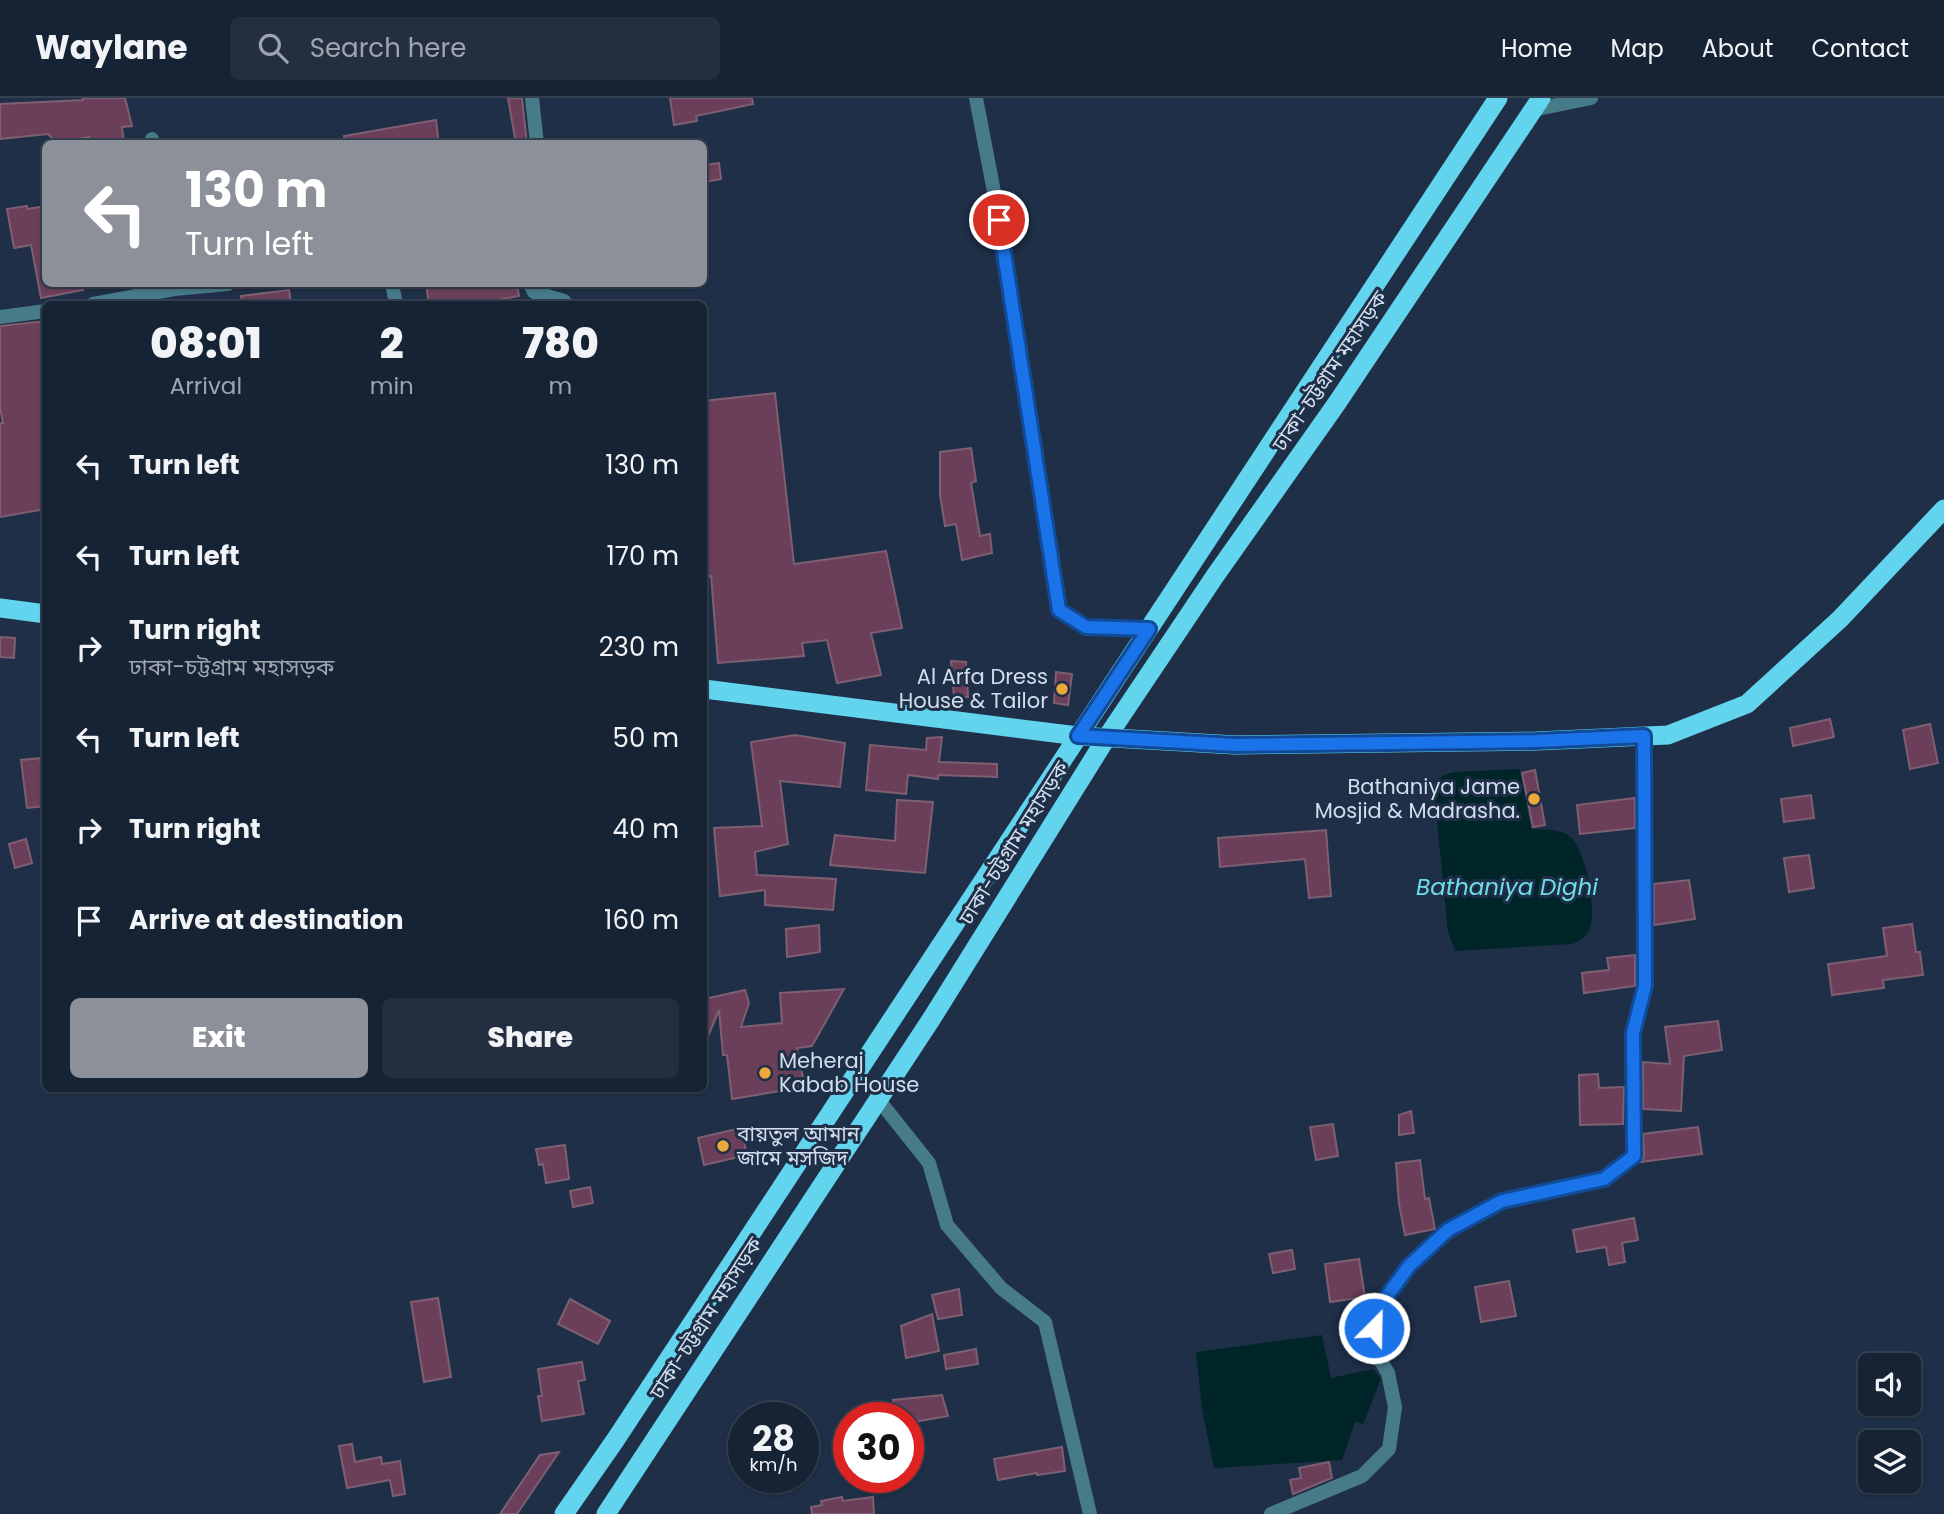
<!DOCTYPE html>
<meta charset="utf-8">
<style>
:root{--surface:#162335;--page:#232f41;--text:#f1f3f6;--muted:#9ea4ad;--line:#354050;--accent:#8c9099}
body{margin:0;font-family:Poppins,"Noto Sans Bengali",sans-serif;background:var(--page);color:var(--text);height:100vh;display:flex;flex-direction:column;font-size:26px;white-space:nowrap}
*{box-sizing:border-box;margin:0}
p{font-size:23px;color:var(--muted)}
.icon{flex:none;width:38px;height:38px;fill:none;stroke:currentColor;stroke-width:2;stroke-linecap:round;stroke-linejoin:round}
.map{position:relative;flex:1;overflow:hidden}
.details{position:absolute;left:42px;top:203px;width:665px;height:791px;display:flex;flex-direction:column;background:var(--surface);border-radius:10px;box-shadow:0 2px 5px #0004,0 0 0 2px var(--line)}
.details>*{flex:none}
.guide{position:absolute;left:42px;top:42px;width:665px;height:147px;border-radius:10px;box-shadow:0 2px 5px #0004,0 0 0 2px var(--line);background:#8c9099;color:#fff;overflow:hidden}
.tools{position:absolute;left:1858px;top:1255px;display:grid;gap:14px}
.tools a{display:grid;place-items:center;width:63px;height:63px;border-radius:10px;background:var(--surface);box-shadow:0 2px 5px #0004,0 0 0 2px var(--line);font-size:35px}
.speed{position:absolute;left:728px;top:1304px;display:flex;gap:14px;font-size:35px;font-weight:700;text-align:center}
.speed>*{display:grid;place-content:center;width:91px;height:91px;border-radius:50%;background:var(--surface);box-shadow:0 2px 5px #0004,0 0 0 2px var(--line);line-height:1}
.speed small{font-size:18px;font-weight:400}
.speed .limit{border:10px solid #d22;background:#fff;color:#111}
.pin{position:absolute;display:grid;place-items:center;width:60px;height:60px;color:#fff;margin:-30px;border:4px solid #fff;border-radius:50%;box-shadow:0 2px 7px #0007}
.me{position:absolute;width:77px;margin:-38px;rotate:23deg;stroke-linejoin:round;filter:drop-shadow(0 0 5px #0008)}
.turn{display:flex;align-items:center;gap:24px;height:147px;padding:0 28px;font-size:32px}
.turn .icon{width:91px;height:91px;stroke-width:2.5}
.turn b{display:block;font-size:49px;line-height:60px}
.eta{display:flex;justify-content:space-evenly;align-items:center;height:119px;text-align:center}
.eta b{font-size:42px;font-weight:800;line-height:49px}
.cta{display:flex;gap:14px;margin-top:auto;padding:14px 28px}
.cta a{flex:1;height:80px;border-radius:10px;background:var(--accent);color:#fff;font-size:28px;font-weight:800;line-height:80px;text-align:center}
.cta a+a{background:var(--page);color:var(--text)}
ul{padding:0;list-style:none}
li{display:flex;align-items:center;gap:21px;height:91px;padding:0 28px}
li div{flex:1}
li b{display:block;font-size:26px}
li em{font-style:normal}
header{display:flex;align-items:center;gap:42px;box-sizing:border-box;height:98px;padding:0 35px;background:var(--surface);border-bottom:2px solid var(--line)}
header strong{font-size:33px}
nav{display:flex;gap:38px;margin-inline-start:auto;font-size:24px}
.search{width:490px;height:63px;background:var(--page);display:flex;align-items:center;gap:18px;box-sizing:border-box;padding:0 24px;border-radius:10px;color:var(--muted);font-size:26px}
.map>svg:first-child{display:block}
</style>
<header>
<strong>Waylane</strong>
<div class="search"><svg class="icon" aria-label="search" viewBox="0 0 24 24"><circle cx="10" cy="10" r="6"/><path d="M15 15l6 6"/></svg>Search here</div>
<nav><a>Home</a><a>Map</a><a>About</a><a>Contact</a></nav>
</header>
<div class="map">
<svg width="1944" height="1416" viewBox="0 0 1944 1416">
<rect width="100%" height="100%" fill="#1e2f47"/>
<g fill="#002528">
<path d="M1518 671 1520 673 1531 731C1543 732 1559 730 1569 738 1586 750 1598 814 1589 833 1585 840 1580 843 1572 846L1455 853 1448 834 1434 693 1438 681 1447 676 1456 674Z"/>
<path d="M1322 1237 1331 1280 1373 1271 1381 1281 1363 1326 1355 1324 1342 1362 1214 1370 1202 1311 1196 1254Z"/>
</g>
<g fill="#6b3f5a" stroke="#7e5f71" stroke-width="2">
<path d="M83 0H125L132 28 122 29 124 46H90L89 39 57 45 48 36 0 41V6L83 2Z"/>
<path d="M508 0H522L527 46H516Z"/>
<path d="M670 0H752L753 6 696 18 697 23 674 27Z"/>
<path d="M436 22 439 46H345L344 38Z"/>
<path d="M719 65 721 81 704 84V67Z"/>
<path d="M27 108V111L46 108V186H83V192L41 200 31 147 14 150 7 111Z"/>
<path d="M426 186H517L519 198 502 201V206H429Z"/>
<path d="M289 192 291 206H242L241 198Z"/>
<path d="M46 223V411L0 419V325H3L0 310V228Z"/>
<path d="M775 295 794 466 886 453 902 530 871 535 881 577 837 585 827 542 802 545 804 558 718 565 711 478 704 479V303Z"/>
<path d="M971 350 976 383 971 385 980 438 990 436 992 455 962 462 956 426 945 428 940 397V354Z"/>
<path d="M0 539 15 540 14 560 0 559Z"/>
<path d="M951 563 966 564 968 599H954Z"/>
<path d="M1056 574 1072 576 1068 607 1054 605Z"/>
<path d="M1830 621 1834 639 1793 648 1790 630Z"/>
<path d="M1930 626 1938 665 1910 671 1903 632Z"/>
<path d="M795 637 845 645 840 689 780 683 788 746 755 754 757 777 836 781 833 812 765 807V792L720 798 714 730 762 728 751 644Z"/>
<path d="M942 639 939 664 997 666V679L938 677V681L908 677 906 696 866 692 870 647 926 652 927 640Z"/>
<path d="M40 660 46 708 27 710 21 662Z"/>
<path d="M1535 672 1545 727 1533 729 1522 675Z"/>
<path d="M1811 697 1814 720 1784 724 1781 701Z"/>
<path d="M1635 700V730L1580 736 1577 707Z"/>
<path d="M897 702 933 704 925 775 830 767 835 737 895 743Z"/>
<path d="M1326 732 1331 798 1309 800 1305 761 1220 769 1218 740Z"/>
<path d="M26 741 32 765 15 770 9 746Z"/>
<path d="M1809 757 1814 790 1789 794 1784 760Z"/>
<path d="M1689 782 1695 821 1654 827V786Z"/>
<path d="M1912 826 1916 854H1920L1923 877 1883 882 1884 890 1832 897 1828 866 1887 858 1883 830Z"/>
<path d="M819 827 820 854 787 859 786 831Z"/>
<path d="M1635 857V888L1584 895 1582 875 1609 872 1607 860Z"/>
<path d="M844 891 812 948 797 950 805 989 732 1001 727 957H723L719 912 704 948V901L745 892 749 905 741 929 782 925 780 895Z"/>
<path d="M1718 923 1722 952 1684 958 1681 1013 1643 1011V964L1670 966 1665 929Z"/>
<path d="M1598 976 1599 990 1624 989 1623 1026 1580 1027 1579 977Z"/>
<path d="M1411 1013 1414 1035 1399 1037V1017Z"/>
<path d="M1333 1026 1338 1058 1316 1062 1310 1029Z"/>
<path d="M1698 1029 1702 1056 1641 1064 1644 1059 1643 1036Z"/>
<path d="M741 1030 747 1057 704 1067 698 1040Z"/>
<path d="M565 1047 569 1081 546 1085 543 1066 539 1067 536 1051Z"/>
<path d="M1420 1062 1425 1101 1429 1100 1435 1131 1405 1137 1399 1106 1396 1065Z"/>
<path d="M590 1089 593 1105 573 1109 570 1093Z"/>
<path d="M1634 1120 1638 1142 1622 1145 1625 1164 1609 1167 1606 1149 1577 1154 1573 1132Z"/>
<path d="M1292 1152 1295 1171 1273 1175 1269 1156Z"/>
<path d="M1359 1161 1365 1199 1330 1204 1325 1166Z"/>
<path d="M1509 1183 1516 1218 1481 1224 1475 1189Z"/>
<path d="M959 1191 962 1217 938 1221 932 1197Z"/>
<path d="M438 1200 451 1279 424 1284 411 1204Z"/>
<path d="M570 1201 610 1223 598 1246 558 1226Z"/>
<path d="M932 1216 939 1253 906 1260 901 1228Z"/>
<path d="M976 1251 978 1266 946 1271 944 1257Z"/>
<path d="M582 1264 585 1282 578 1283 584 1316 542 1323 538 1298H542L538 1271Z"/>
<path d="M942 1297 948 1318 908 1325V1320H897L893 1302Z"/>
<path d="M352 1346 355 1364 381 1359 382 1366 400 1363 405 1396 393 1398 390 1382 347 1390 339 1348Z"/>
<path d="M1062 1349 1065 1373 1037 1377V1375L998 1382 994 1361Z"/>
<path d="M559 1354 517 1416H500L540 1357Z"/>
<path d="M1329 1364 1332 1380 1293 1396 1290 1382 1301 1380 1299 1370Z"/>
<path d="M842 1399 843 1403 873 1399 874 1416H812L811 1409 822 1407 821 1403Z"/>
</g>
<g fill="none" stroke-linecap="round" stroke-linejoin="round">
<g stroke="#477b88" stroke-width="14">
<path d="M532 0 537 46"/>
<path d="M976 0 1004 146 1059 512 1086 529 1149 531"/>
<path d="M1533 12 1591 0"/>
<path d="M152 41 153 46"/>
<path d="M392 186 396 206"/>
<path d="M530 186 534 194 564 203 566 206"/>
<path d="M93 206 174 191 228 186"/>
<path d="M0 219 46 213"/>
<path d="M878 1001 929 1065 947 1127 1001 1190 1045 1224 1090 1416"/>
<path d="M1271 1416 1362 1378 1389 1351 1395 1309 1388 1275 1371 1247 1377 1212 1409 1168 1448 1132 1501 1103 1604 1081 1634 1058 1633 935 1645 888 1644 638"/>
</g>
<g stroke="#62d4ee" stroke-width="19">
<path d="M0 510 46 516"/>
<path d="M704 591 1078 638 1235 647 1537 643 1668 637 1747 606 1840 521 1944 411"/>
<path d="M564 1416 616 1341 1498 0"/>
<path d="M606 1416 932 920 1107 639 1215 478 1337 305 1541 0"/>
</g>
</g>
<g fill="none" stroke-linecap="round" stroke-linejoin="round">
<defs>
<path id="route" d="M999 122 1059 512 1086 529 1149 531 1078 638 1235 647 1537 643 1644 638 1645 888 1633 935 1634 1058 1604 1081 1502 1103 1448 1132 1409 1168 1377 1212 1374 1230"/>
</defs>
<use href="#route" stroke="#114b97" stroke-width="18"/>
<use href="#route" stroke="#1a73e8" stroke-width="12"/>
</g>
<g fill="#eda83b" stroke="#1e2f47" stroke-width="2.5">
<circle cx="1062" cy="591" r="7"/>
<circle cx="1534" cy="701" r="7"/>
<circle cx="765" cy="975" r="7"/>
<circle cx="723" cy="1048" r="7"/>
</g>
<g text-anchor="middle" stroke-width="6" stroke-linejoin="round" paint-order="stroke">
<g font-size="21" fill="#d2dded" stroke="#1e2f47">
<text transform="translate(1330 273) rotate(-56)" y="7">ঢাকা-চট্টগ্রাম মহাসড়ক</text>
<text transform="translate(1014 745) rotate(-58)" y="7">ঢাকা-চট্টগ্রাম মহাসড়ক</text>
<text transform="translate(706 1220) rotate(-57)" y="7">ঢাকা-চট্টগ্রাম মহাসড়ক</text>
</g>
<g font-size="21" fill="#d2dded" stroke="#1e2f47" text-anchor="end">
<text x="1048" y="586">Al Arfa Dress<tspan x="1048" dy="24">House &amp; Tailor</tspan></text>
<text x="1520" y="696">Bathaniya Jame<tspan x="1520" dy="24">Mosjid &amp; Madrasha.</tspan></text>
<text x="779" y="970" text-anchor="start">Meheraj<tspan x="779" dy="24">Kabab House</tspan></text>
<text x="737" y="1043" text-anchor="start">বায়তুল আমান<tspan x="737" dy="24">জামে মসজিদ</tspan></text>
</g>
<g font-size="23" font-style="italic" fill="#6fdde8" stroke="#1e2f47">
<text x="1507" y="797">Bathaniya Dighi</text>
</g>
</g>
</svg>
<div class="tools">
<a><svg class="icon" aria-label="sound" viewBox="0 0 24 24"><path d="M4 9h4l5-4v14l-5-4H4zM17 9q2 3 0 6"/></svg></a>
<a><svg class="icon" aria-label="layers" viewBox="0 0 24 24"><path d="M12 4l9 5-9 5-9-5zM3 14l9 5 9-5"/></svg></a>
</div>
<div class="speed"><div>28<small>km/h</small></div><div class="limit">30</div></div>
<div class="pin" style="left:999px;top:122px;background:#d93025"><svg class="icon" aria-label="arrive" viewBox="0 0 24 24"><path d="M6 21V4h12l-3 4 3 4H6"/></svg></div>
<svg class="me" style="left:1374px;top:1230px" viewBox="-20 -20 40 40"><circle r="17" fill="#1a73e8" stroke="#fff" stroke-width="3"/><path d="M0-11L8 9 0 5-8 9z" fill="#fff"/></svg>
<div class="guide">
<div class="turn"><svg class="icon" aria-label="left" viewBox="0 0 24 24"><path d="M17 20v-9H6M10 6l-5 5 5 5"/></svg><div><b>130 m</b>Turn left</div></div>
</div>
<section class="details">
<div class="eta">
<div><b>08:01</b><p>Arrival</p></div>
<div><b>2</b><p>min</p></div>
<div><b>780</b><p>m</p></div>
</div>
<ul>
<li><svg class="icon" aria-label="left" viewBox="0 0 24 24"><path d="M17 20v-9H6M10 6l-5 5 5 5"/></svg><div><b>Turn left</b></div><em>130 m</em></li>
<li><svg class="icon" aria-label="left" viewBox="0 0 24 24"><path d="M17 20v-9H6M10 6l-5 5 5 5"/></svg><div><b>Turn left</b></div><em>170 m</em></li>
<li><svg class="icon" aria-label="right" viewBox="0 0 24 24"><path d="M7 20v-9h11M14 6l5 5-5 5"/></svg><div><b>Turn right</b><p>ঢাকা-চট্টগ্রাম মহাসড়ক</p></div><em>230 m</em></li>
<li><svg class="icon" aria-label="left" viewBox="0 0 24 24"><path d="M17 20v-9H6M10 6l-5 5 5 5"/></svg><div><b>Turn left</b></div><em>50 m</em></li>
<li><svg class="icon" aria-label="right" viewBox="0 0 24 24"><path d="M7 20v-9h11M14 6l5 5-5 5"/></svg><div><b>Turn right</b></div><em>40 m</em></li>
<li><svg class="icon" aria-label="arrive" viewBox="0 0 24 24"><path d="M6 21V4h12l-3 4 3 4H6"/></svg><div><b>Arrive at destination</b></div><em>160 m</em></li>
</ul>
<div class="cta"><a>Exit</a><a>Share</a></div>
</section>
</div>
